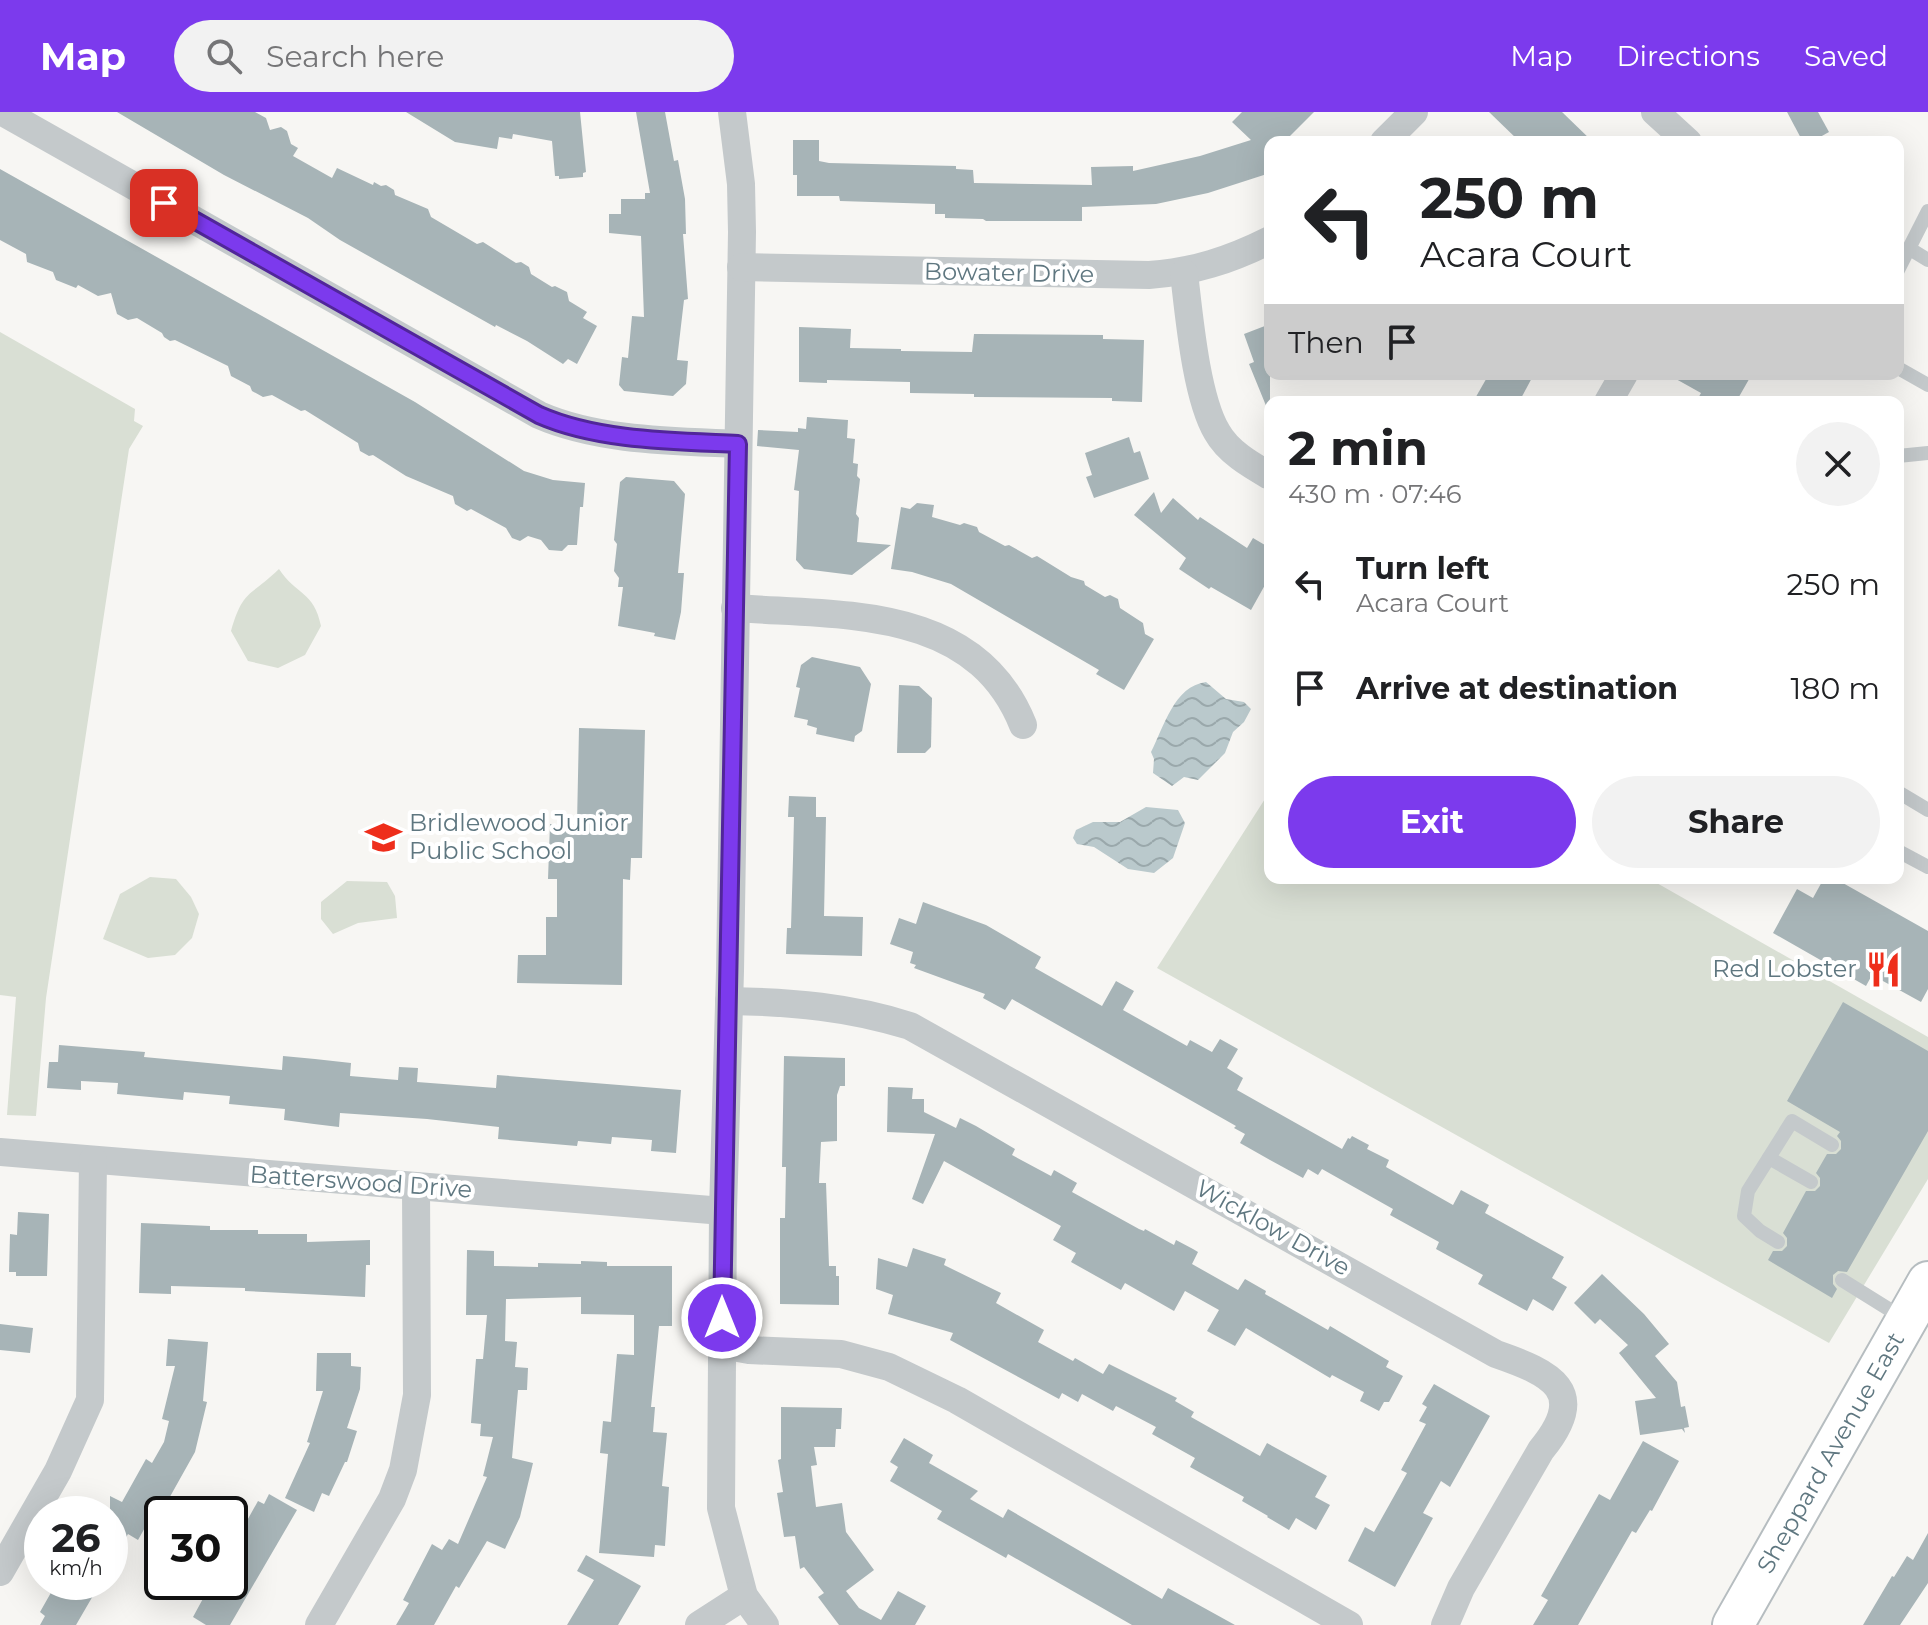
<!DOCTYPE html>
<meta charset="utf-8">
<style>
:root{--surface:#fff;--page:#f2f2f2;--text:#202124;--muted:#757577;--accent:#7c3aed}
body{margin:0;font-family:Montserrat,sans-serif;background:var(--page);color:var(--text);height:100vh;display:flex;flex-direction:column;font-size:30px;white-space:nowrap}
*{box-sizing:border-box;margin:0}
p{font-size:26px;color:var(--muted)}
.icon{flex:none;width:44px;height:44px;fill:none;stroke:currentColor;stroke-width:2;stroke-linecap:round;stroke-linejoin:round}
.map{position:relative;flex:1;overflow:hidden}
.panel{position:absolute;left:1264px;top:284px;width:640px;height:488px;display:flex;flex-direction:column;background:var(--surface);border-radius:16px;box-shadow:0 8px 32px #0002}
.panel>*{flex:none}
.hud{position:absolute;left:1264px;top:24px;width:640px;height:244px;border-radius:16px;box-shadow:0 8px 32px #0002;background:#fff;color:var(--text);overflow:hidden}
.speed{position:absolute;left:24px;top:1384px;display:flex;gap:16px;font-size:40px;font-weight:700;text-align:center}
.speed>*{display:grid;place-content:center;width:104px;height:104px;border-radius:50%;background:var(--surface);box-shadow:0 8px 32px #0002;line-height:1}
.speed small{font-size:20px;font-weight:400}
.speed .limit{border:4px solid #111;border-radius:12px;background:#fff;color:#111}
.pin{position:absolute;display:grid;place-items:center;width:68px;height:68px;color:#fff;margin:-34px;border-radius:16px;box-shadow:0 4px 12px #0006}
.me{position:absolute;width:88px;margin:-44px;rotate:0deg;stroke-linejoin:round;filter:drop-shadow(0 0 6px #0008)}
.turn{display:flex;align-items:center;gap:28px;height:168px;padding:0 24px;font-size:36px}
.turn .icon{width:104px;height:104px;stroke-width:2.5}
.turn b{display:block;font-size:56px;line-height:68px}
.then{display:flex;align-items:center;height:76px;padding:0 24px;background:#0003;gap:16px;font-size:30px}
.round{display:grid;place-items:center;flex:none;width:84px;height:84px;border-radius:42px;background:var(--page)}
.summary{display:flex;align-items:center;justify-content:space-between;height:136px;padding:0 24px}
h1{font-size:48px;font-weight:700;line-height:60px}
.action{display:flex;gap:16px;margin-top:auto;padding:16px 24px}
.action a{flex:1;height:92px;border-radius:48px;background:var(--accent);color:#fff;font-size:32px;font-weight:700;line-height:92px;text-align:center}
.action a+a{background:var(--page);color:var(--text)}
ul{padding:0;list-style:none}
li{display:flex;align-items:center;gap:24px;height:104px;padding:0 24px}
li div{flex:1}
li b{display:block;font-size:30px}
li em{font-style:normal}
header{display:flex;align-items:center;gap:48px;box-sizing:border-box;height:112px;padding:0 40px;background:var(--accent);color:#fff}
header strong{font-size:38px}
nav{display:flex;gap:44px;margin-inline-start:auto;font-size:28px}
.search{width:560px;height:72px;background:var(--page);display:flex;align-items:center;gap:20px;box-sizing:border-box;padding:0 28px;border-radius:44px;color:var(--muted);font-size:30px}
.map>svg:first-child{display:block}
</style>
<header>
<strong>Map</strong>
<div class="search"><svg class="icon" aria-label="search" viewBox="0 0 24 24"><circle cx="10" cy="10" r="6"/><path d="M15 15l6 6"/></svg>Search here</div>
<nav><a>Map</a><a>Directions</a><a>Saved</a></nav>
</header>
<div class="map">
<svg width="1928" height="1513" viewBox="0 0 1928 1513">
<defs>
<pattern id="water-waves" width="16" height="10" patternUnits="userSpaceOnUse" patternTransform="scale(2)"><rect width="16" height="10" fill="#bac9cc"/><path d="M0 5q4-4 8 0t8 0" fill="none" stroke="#9aa8ab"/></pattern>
</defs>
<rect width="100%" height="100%" fill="#f7f6f3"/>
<g fill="#d9dfd4">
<path d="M0 220 135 297 134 309 143 314 129 337 46 886 36 1004 7 1003 16 885 0 883Z"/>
<path d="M279 457C296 483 314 479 321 514L305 543 278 556 248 549 231 519C243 477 250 485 279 457Z"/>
<path d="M1270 679V766H1648L1928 925V1067L1829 1231 1157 856Z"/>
<path d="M150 765 176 767 191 785 199 802 192 826 175 843 148 846 103 827 120 782Z"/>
<path d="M347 769 387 770 395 784 397 806 358 811 333 822 321 807V790Z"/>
</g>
<g fill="url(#water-waves)">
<path d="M1206 570 1226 587 1244 590 1251 597 1244 610 1233 620 1225 641 1198 668 1184 665 1172 674 1153 661 1154 647 1151 640C1164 615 1174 574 1206 570Z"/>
<path d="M1146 695 1178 698 1185 711 1173 746 1154 761 1128 757 1094 735 1077 732 1073 726 1076 718 1093 710H1120Z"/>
</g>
<g fill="#a7b4b7">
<path d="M117 0H255L266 6 270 18 281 15 287 19 291 32 298 36 293 44 332 66 337 56 373 73 374 70 381 74 386 73 394 78 395 83 428 97 431 105 477 132 483 130 516 151 521 150 529 155 531 162 552 175 555 174 567 180 569 189 587 200 583 206 597 214 577 252 568 247 563 252 527 229 496 213 495 215 340 128 308 106 224 63Z"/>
<path d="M406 0H580L586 60 583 61V65L559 67V64H555L552 29 513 22 512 27 499 25 497 37 455 30Z"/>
<path d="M636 0H665L674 49 678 48 685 87 686 122H683L688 187 684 188 677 248 688 249 686 272 673 284 624 279 619 273 622 245 628 246 632 204 644 205 641 124 609 121V102H621V87H645V81H650Z"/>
<path d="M1242 0H1314L1284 30H1270V61L1208 81 1156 92 1082 95V109H986L983 107 945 106V102H935V92L840 89 839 84H797V63H793V28H819V49L829 51 956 54V57L973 58 974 71 1092 73 1091 55 1133 54V59L1200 44 1251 28 1232 10Z"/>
<path d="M1489 0H1562L1593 30H1520Z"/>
<path d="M1787 0H1818L1829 20 1811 30H1803Z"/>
<path d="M0 57 415 290 524 359 553 368 585 371 583 395H580L577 433H568L562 439 549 438 541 428 528 424 520 429 512 426 506 416 471 397 467 399 455 392 453 384 406 364 373 343 369 344 360 339 358 331 305 298 301 299 272 283 263 285 252 279 250 274 231 264 228 254 175 228 170 229 164 225 162 221 137 206 128 208 117 202 111 181 98 184 78 173 76 176 56 168 53 160 27 150 26 142 0 128Z"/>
<path d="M1270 212V301H1269L1249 252 1254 250 1244 222Z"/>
<path d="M799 215 851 217 850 236 901 237V239L972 240 974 222H977L1103 223V227L1144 228 1142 290 1112 289V286L974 285V282L910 281V270L827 268V271L799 270Z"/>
<path d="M1489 262H1534L1519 290H1473Z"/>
<path d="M1667 262H1752L1736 290H1696L1701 281Z"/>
<path d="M807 305 848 308 847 326 855 327 853 351 858 352 857 364 860 367 856 402 859 406 857 430 891 433 852 463 804 457 796 448 799 379 794 378 799 338 757 334 758 318 798 320V316L806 317Z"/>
<path d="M1129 325 1134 341 1140 339 1149 367 1094 386 1086 365 1092 363 1085 341Z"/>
<path d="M626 365 674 369 685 382 678 461H684L681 500 675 528 654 524 655 521 618 514 623 475H618L619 466 614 459 617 432 614 428 620 370Z"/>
<path d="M1154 380 1161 401 1173 386 1198 408 1200 405 1247 436 1253 426 1270 436V464L1251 498 1211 475 1209 477 1179 457 1186 446 1134 403Z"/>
<path d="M917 391 934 393 932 405 960 413 964 411 977 415 979 420 1005 434 1009 433 1032 446 1037 444 1071 465 1084 469 1085 473 1105 485 1110 483 1118 487 1120 496 1143 511 1145 522 1154 527 1124 578 1096 562 1099 558 951 472 912 460 891 457 901 395 910 397Z"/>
<path d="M812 545 860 555 871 572 862 619 855 624 854 630 816 622 817 616 807 613 808 608 794 605 800 576 796 575 801 553Z"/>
<path d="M899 573 919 574 932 586 931 635 925 641H897Z"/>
<path d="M579 616 645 618 642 746H631L630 768 623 767 622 873 517 871 518 843H546V805H557V767H548L550 712H577Z"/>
<path d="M789 684 816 685V705H826L824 804 863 805 862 844 786 842 787 816H791L793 747 794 705H788Z"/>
<path d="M1824 766H1834L1928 819V877L1921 890 1872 863 1866 874 1773 821 1797 777 1813 786Z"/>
<path d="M923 790 986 813 1041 845 1035 856 1102 894 1116 869 1134 879 1123 898 1187 934 1190 928 1212 940 1220 927 1238 937 1227 956 1243 966 1237 978 1342 1037 1348 1026 1350 1027 1352 1024 1369 1033 1367 1037 1389 1048 1386 1055 1453 1093 1461 1078 1489 1093 1485 1101 1564 1145 1552 1166 1567 1175 1553 1199 1533 1187 1527 1199 1478 1172 1483 1163 1436 1137 1439 1130 1390 1103 1393 1097 1322 1057 1318 1063 1308 1057 1303 1066 1270 1048 1240 1031 1245 1022 1234 1016 1236 1014 1012 887 1005 898 983 886 985 882 914 856 916 853 910 851 913 840 890 832 899 806 916 812Z"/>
<path d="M1843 890 1928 939V1019L1847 1160 1838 1159 1833 1163V1172L1837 1177 1832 1186 1768 1148 1773 1139H1782L1787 1134V1126L1783 1121 1806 1079H1815L1820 1074V1066L1816 1061 1827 1042H1836L1841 1037V1029L1837 1024 1840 1020 1787 989Z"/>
<path d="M59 933 145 940 144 945 282 958 283 944 315 947 351 951 350 964 398 968 399 955 418 956 417 970 496 976 497 963 681 978 676 1041 651 1039 652 1028 612 1025 611 1032 578 1029 577 1034 498 1027 499 1015 427 1007 340 1001 339 1015 314 1012 284 1008 285 997 229 992 230 984 184 980 183 988 117 982 118 971 81 969V978L47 976 49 950H58Z"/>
<path d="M784 944 845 946V974H840L837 983V1029L821 1030 819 1071H826L829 1154H836V1164H839V1193L780 1192V1106H785L786 1055H782Z"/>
<path d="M888 975 913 976 912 987H924V1000L956 1016 960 1006 976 1014 1015 1037 1012 1043 1051 1064 1054 1058 1077 1071 1072 1080 1139 1117 1144 1119 1145 1117 1174 1133 1176 1128 1193 1137 1198 1140 1192 1152 1238 1178 1245 1167 1266 1179 1265 1182 1328 1218 1330 1214 1389 1249 1386 1255 1403 1264 1389 1290H1384L1379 1299 1360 1289 1364 1280 1332 1263 1330 1266 1246 1216 1235 1234 1207 1219 1219 1198 1185 1179 1174 1199 1125 1171 1121 1178 1071 1150 1076 1141 1053 1128 1061 1114 944 1049 923 1092 912 1087 935 1022 887 1020Z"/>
<path d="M18 1100 49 1102 47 1164H16V1160H9L10 1122 17 1123Z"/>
<path d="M141 1111 210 1114V1118H258V1122H307V1130L370 1128V1153H366L365 1185 245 1179V1176L171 1174V1182L139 1181Z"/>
<path d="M913 1136 946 1147 944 1153 1001 1181 996 1191 1044 1218 1038 1230 1073 1249 1075 1246 1103 1262 1109 1252 1177 1286 1175 1289 1194 1300 1191 1305 1260 1344 1267 1331 1327 1364 1315 1385 1330 1393 1316 1418 1296 1406 1289 1418 1267 1405 1268 1404 1242 1389 1244 1385 1190 1355 1195 1346 1152 1322 1156 1315 1116 1294 1113 1299 1082 1282 1078 1290 1062 1281 1059 1287 950 1228 953 1221 888 1202 893 1183 876 1177 878 1146 907 1155Z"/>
<path d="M467 1138 494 1139V1154L538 1155V1151L581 1152V1149L607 1150V1154H672V1214H659L651 1295H655L653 1320 667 1321 662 1374 669 1375 665 1434 655 1433 654 1445 599 1441 608 1342 600 1341 603 1309 611 1310 617 1242 634 1243V1203L581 1202V1185L506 1187 505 1229 517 1230 515 1255 528 1256 527 1278H518L512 1346 533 1351 520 1405 505 1437 487 1429 459 1476 456 1474 434 1513H396L409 1491 403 1488 432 1432 442 1438 449 1427 458 1432 487 1365 483 1364 493 1325 480 1324 481 1312 471 1311 476 1247H483L487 1203H466Z"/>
<path d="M1602 1162 1644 1202 1669 1232 1655 1244 1677 1270 1681 1295 1685 1294 1689 1315 1684 1316 1685 1321 1682 1317 1640 1323 1635 1289 1656 1286 1619 1241 1628 1233 1600 1207 1595 1212 1574 1191Z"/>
<path d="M0 1212 33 1216 30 1241 0 1238Z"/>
<path d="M168 1227 208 1230 203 1289 207 1290 195 1340 153 1415 147 1412 138 1428 128 1422 110 1454V1384L122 1390 146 1347 152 1351 164 1330 169 1309 162 1307 175 1254H166Z"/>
<path d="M317 1241H351V1254L361 1255 360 1277 347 1316 357 1319 347 1350H345L329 1384 322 1381 314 1400 285 1386 310 1331 307 1330 323 1279H316Z"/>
<path d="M1434 1272 1490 1304 1450 1375 1441 1369 1423 1401 1433 1406 1395 1475 1348 1449 1365 1415 1374 1420 1407 1361 1401 1358 1426 1312 1419 1309 1427 1295 1422 1292Z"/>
<path d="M781 1295 842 1296 841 1317H836L835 1335H814L817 1353 811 1354 816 1395 842 1391 846 1420 874 1458 846 1479 859 1496 881 1508 898 1479 926 1494 915 1513H839L818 1485 824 1481 804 1455 800 1457 795 1424 784 1425 777 1381 783 1380 778 1348 781 1347Z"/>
<path d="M904 1326 933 1343 929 1351 978 1379 970 1387 1003 1406 1008 1397 1162 1487 1168 1476 1235 1513H1132L1008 1442 1006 1446 937 1407 942 1399 890 1369 898 1355 890 1350Z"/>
<path d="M1643 1329 1679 1349 1652 1399 1650 1398 1636 1421 1632 1419 1578 1513H1533L1548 1488 1541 1484 1599 1382 1610 1388Z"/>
<path d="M269 1382 297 1398 230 1513H206L193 1505 212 1470H230V1439L258 1389 264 1392Z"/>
<path d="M1928 1421V1471L1900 1513H1863L1892 1464 1894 1465 1907 1444 1913 1448Z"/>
<path d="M586 1443 641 1474 618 1513H567L594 1468 577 1459Z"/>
<path d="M57 1470H101L76 1513H40L45 1504 40 1500Z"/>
</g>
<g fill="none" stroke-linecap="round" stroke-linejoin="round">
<defs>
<g id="secondary">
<path id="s1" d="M1733 1513 1928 1170"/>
</g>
</defs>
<use href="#secondary" stroke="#b6bdc0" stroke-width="44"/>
<g stroke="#c4c9cb" stroke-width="14">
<path d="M1910 137 1928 148"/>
<path d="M1898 158 1928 99"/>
<path d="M1898 256 1928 273"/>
<path d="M1898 344 1928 341"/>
<path d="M1898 680 1928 698"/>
<path d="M1898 739 1928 755"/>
<path d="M1769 1046 1811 1070"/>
<path d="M1778 1130 1760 1119 1744 1104 1748 1079 1792 1009 1832 1033"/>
<path d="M1842 1168 1903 1206"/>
</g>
<g stroke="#c4c9cb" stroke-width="28">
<path d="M3 0 539 303C598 329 674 329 738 332"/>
<path d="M732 0 741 72 742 120 730 859 723 1099 721 1396 744 1484 765 1513"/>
<path d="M1655 0 1688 30"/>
<path d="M1384 30 1414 0"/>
<path d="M741 155 1149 163C1193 160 1230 148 1270 128"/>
<path d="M1184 161C1189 203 1196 285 1217 320 1228 340 1251 353 1270 364"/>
<path d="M1608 290 1624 262"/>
<path d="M735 496C841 504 975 493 1023 613"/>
<path d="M729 889C792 890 850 895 910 914L1496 1242C1551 1261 1590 1279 1541 1338L1461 1476 1445 1513"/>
<path d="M0 1040 723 1099"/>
<path d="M722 1233 749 1238 841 1242 889 1255 957 1288 1349 1513"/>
<path d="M0 1460 58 1359 90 1288 93 1048"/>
<path d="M319 1513 392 1387 403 1358 417 1283 416 1074"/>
<path d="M699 1513 744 1484"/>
</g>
<use href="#secondary" stroke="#fff" stroke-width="40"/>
</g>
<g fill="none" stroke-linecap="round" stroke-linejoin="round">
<defs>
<path id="route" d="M164 91 539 303C598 329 674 329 738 332L722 1206"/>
</defs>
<use href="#route" stroke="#51269a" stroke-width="20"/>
<use href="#route" stroke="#7c3aed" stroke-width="14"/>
</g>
<defs>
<symbol id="school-bare" viewBox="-9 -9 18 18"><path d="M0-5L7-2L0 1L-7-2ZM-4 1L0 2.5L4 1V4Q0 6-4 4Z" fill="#ee2e1b" stroke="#fff" stroke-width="2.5" paint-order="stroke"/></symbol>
<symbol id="restaurant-bare" viewBox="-9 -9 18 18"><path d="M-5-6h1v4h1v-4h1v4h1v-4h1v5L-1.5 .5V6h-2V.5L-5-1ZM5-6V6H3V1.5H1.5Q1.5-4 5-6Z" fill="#ee2e1b" stroke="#fff" stroke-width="2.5" paint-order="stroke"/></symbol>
</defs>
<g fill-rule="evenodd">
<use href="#school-bare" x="358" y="700" width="51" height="51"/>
<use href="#restaurant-bare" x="1858" y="832" width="51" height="51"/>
</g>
<g text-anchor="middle" stroke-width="8" stroke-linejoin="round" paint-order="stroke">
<g font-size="24" fill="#5f7780" stroke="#fff">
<text transform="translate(1009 161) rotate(1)" y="8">Bowater Drive</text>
<text transform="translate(361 1070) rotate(4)" y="8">Batterswood Drive</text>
<text transform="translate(1273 1116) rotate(29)" y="8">Wicklow Drive</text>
<text dy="8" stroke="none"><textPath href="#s1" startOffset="198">Sheppard Avenue East</textPath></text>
</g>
<g font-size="24" fill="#5f7780" stroke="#fff" text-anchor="start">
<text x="409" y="719">Bridlewood Junior<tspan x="409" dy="28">Public School</tspan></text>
<text x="1857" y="865" text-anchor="end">Red Lobster</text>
</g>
</g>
</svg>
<div class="speed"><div>26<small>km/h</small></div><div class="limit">30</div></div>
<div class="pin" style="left:164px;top:91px;background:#d93025"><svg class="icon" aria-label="arrive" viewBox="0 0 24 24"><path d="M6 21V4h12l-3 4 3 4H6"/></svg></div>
<svg class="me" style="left:722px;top:1206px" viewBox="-20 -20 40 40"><circle r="17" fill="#7c3aed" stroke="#fff" stroke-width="3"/><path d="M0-11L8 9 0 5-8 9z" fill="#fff"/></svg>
<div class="hud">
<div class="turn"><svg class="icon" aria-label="left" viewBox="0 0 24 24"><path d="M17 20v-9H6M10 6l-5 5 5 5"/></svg><div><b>250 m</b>Acara Court</div></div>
<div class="then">Then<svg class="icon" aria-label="arrive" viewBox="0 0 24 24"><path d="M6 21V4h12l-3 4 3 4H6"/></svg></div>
</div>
<section class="panel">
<div class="summary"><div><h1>2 min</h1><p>430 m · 07:46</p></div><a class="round"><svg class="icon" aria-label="close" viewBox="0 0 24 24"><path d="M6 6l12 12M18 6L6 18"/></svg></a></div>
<ul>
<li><svg class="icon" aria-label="left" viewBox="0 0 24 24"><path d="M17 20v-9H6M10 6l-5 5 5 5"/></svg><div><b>Turn left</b><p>Acara Court</p></div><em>250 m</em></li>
<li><svg class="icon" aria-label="arrive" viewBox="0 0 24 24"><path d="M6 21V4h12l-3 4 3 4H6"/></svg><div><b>Arrive at destination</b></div><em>180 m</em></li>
</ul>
<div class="action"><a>Exit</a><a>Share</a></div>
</section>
</div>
